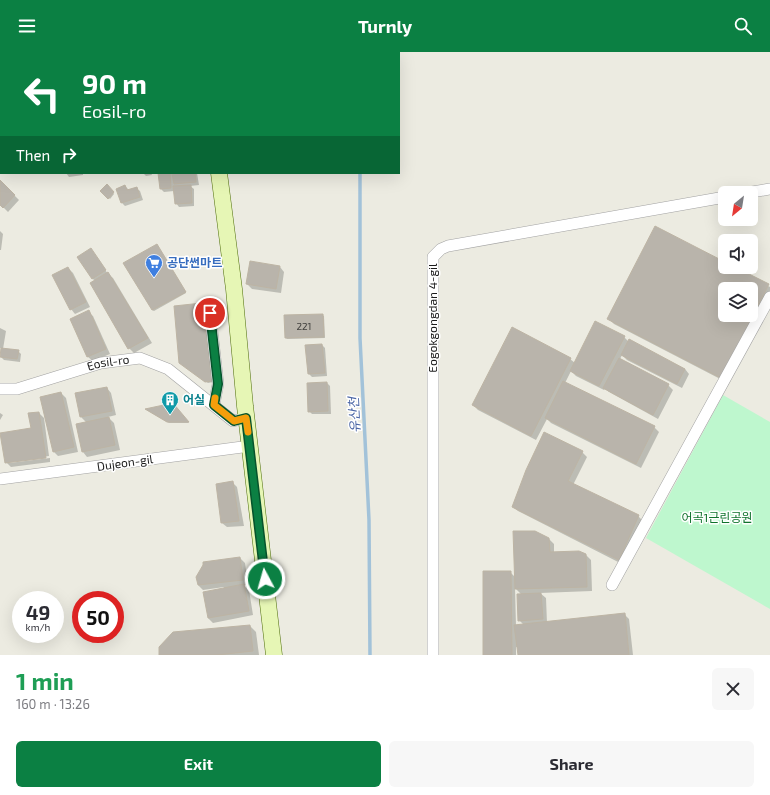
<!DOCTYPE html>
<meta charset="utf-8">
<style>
:root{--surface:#fff;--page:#f7f7f7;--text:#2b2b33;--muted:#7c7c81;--accent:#0b8043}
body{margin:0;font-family:"Exo 2","Noto Sans KR",sans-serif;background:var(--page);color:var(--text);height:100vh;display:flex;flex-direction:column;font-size:15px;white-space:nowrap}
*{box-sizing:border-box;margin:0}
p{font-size:13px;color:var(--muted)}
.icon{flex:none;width:22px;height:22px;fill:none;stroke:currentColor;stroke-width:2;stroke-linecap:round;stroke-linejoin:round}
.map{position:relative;height:603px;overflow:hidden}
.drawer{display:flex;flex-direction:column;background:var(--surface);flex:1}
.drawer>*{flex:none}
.hud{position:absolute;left:0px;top:0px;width:400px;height:122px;box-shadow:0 4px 16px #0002;background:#0b8043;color:#fff;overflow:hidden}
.needle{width:26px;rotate:210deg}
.buttons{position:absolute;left:718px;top:134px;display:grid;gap:8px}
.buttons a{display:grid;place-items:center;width:40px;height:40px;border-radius:6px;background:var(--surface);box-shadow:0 4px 16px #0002;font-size:20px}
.speed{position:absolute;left:12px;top:539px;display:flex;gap:8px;font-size:20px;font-weight:700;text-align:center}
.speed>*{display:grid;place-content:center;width:52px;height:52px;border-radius:50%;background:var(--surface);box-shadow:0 4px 16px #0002;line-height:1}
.speed small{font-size:10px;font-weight:400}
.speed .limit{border:6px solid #d22;background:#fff;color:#111}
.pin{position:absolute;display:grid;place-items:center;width:34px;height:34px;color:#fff;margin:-17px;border:2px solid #fff;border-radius:50%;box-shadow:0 1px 4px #0007}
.me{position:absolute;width:44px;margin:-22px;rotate:354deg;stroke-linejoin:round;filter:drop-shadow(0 0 3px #0008)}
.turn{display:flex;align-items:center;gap:14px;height:84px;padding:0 16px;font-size:18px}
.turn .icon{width:52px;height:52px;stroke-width:2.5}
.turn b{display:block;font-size:28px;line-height:34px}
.then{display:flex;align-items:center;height:38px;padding:0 16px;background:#0003;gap:8px;font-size:15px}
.round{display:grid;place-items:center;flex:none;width:42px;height:42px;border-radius:6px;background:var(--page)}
.head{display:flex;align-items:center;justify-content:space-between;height:68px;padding:0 16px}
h1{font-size:24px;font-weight:700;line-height:30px;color:#1e9e55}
.primary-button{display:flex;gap:8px;margin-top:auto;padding:8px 16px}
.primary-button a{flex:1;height:46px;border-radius:6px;background:var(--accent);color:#fff;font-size:16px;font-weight:700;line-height:46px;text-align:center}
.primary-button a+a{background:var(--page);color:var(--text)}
header{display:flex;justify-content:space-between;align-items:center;height:52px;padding:0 16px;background:var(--accent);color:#fff;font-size:18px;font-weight:700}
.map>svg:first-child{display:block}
</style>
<header><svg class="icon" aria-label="menu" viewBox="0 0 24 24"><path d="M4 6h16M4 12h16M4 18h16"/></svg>Turnly<svg class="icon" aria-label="search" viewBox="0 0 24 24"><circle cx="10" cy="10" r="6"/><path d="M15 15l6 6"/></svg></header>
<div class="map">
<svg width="770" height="603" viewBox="0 0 770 603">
<rect width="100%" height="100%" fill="#ecebe1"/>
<path fill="#bef7ce" d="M723 343 770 370V557L646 486Z"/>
<g fill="#0003" fill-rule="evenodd">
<path d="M97 0H117L118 1H89Z"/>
<path d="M228 0H250V1Z"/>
<path d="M66 121H83V123L69 125Z"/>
<path d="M143 121H151L152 123 146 124Z"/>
<path d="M159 121H171L174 124 173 121H197L199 133 190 134 194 137V154L179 155 176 151 174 139 164 140 161 137Z"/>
<path d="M0 129 19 148 8 160 0 152Z"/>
<path d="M107 133 114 142 110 147 101 139Z"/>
<path d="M125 134 129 138 136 136 140 139 143 148 125 154 122 151 117 137Z"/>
<path d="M0 179 3 182 1 198H0Z"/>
<path d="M158 195 186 241 154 259 152 258Z"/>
<path d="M91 198 108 222 113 226 152 291 134 301 129 296 95 229 93 227Z"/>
<path d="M725 211V215H733L770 235V244L726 330 614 272 609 267ZM725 237H751V263H725Z"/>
<path d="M280 215 284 220 281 241 252 237 247 232Z"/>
<path d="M68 216 73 221 90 255 75 262 71 257Z"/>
<path d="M201 252 203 253 213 330 208 331 180 311Z"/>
<path d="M88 260 93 264 110 302 93 309 88 305 71 267Z"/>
<path d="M322 263 324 264 325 286 287 287 286 286 285 264Z"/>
<path d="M0 276 6 279 3 297 18 299 21 302 20 310 4 308 1 305 2 296H0Z"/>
<path d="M624 285 629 290 685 317 689 322 682 336 627 308 622 303 620 307 668 333 673 338 658 367 609 340 605 337 604 338 576 324 571 319 565 331 654 375 659 380 641 416 551 371 547 367 536 388 478 358 473 353 570 307 575 311Z"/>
<path d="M322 293 325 296 327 324 312 325 309 322Z"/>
<path d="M327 331 330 334 331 362H312L309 359Z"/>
<path d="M107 336 111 341 116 363 108 365 114 371 120 398 87 405 83 400 87 371 81 365Z"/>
<path d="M61 341 66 346 78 400 58 404 53 399Z"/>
<path d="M172 352 189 371H169L147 358Z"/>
<path d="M0 361 3 363 0 368Z"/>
<path d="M39 361 44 366 49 404 9 409V411L50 406V410L11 415 6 410 32 377Z"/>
<path d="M582 400 587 405 573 433 638 464 643 469 624 513 518 459 513 455Z"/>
<path d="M232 430 237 435 244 474 227 475 222 471Z"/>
<path d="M549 487 554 492V501L586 503 591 508 592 539 540 541 546 546 547 571 624 562 629 567 633 603H519L518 595H516V603H484L510 520 516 526ZM515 536 522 543 519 568 524 573 516 574Z"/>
<path d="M240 506 245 511 248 533H243L249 538 253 563 213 571 208 566 224 535 203 538 198 533Z"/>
<path d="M250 574 256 580 259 603H160Z"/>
</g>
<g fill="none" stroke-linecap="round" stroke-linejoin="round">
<g stroke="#a2c2d9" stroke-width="3.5">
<path d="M346 0V1"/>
<path d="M360 121V286L369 468 370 603"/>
</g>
</g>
<g fill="#b9b4ab" stroke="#bdb4a4" fill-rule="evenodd">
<path d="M143 0H181V1H139Z"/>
<path d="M158 121H170L171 136 160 137Z"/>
<path d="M172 121H195L196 130 174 132Z"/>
<path d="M0 128 15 143 3 156 0 153Z"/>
<path d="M107 132 114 140 108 147 100 139Z"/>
<path d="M125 133 127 138 137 135 140 145 121 151 116 137Z"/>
<path d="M191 133 192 151 175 152 173 134Z"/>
<path d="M655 174 725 210V215H735L769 232 721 326 607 267ZM725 237H751V263H725Z"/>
<path d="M157 192 186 240 152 258 123 211Z"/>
<path d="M91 196 106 218 92 227 77 205Z"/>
<path d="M250 209 280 214 276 237 246 232Z"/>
<path d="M68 215 86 250 70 258 52 223Z"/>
<path d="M108 220 148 286 128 297 90 231Z"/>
<path d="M202 251 212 329 205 330 179 311 174 254Z"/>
<path d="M89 258 106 297 87 305 70 267Z"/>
<path d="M323 262 324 285 285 286 284 263Z"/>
<path d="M595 269 625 284 599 334 570 319Z"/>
<path d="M512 275 571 306 531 384 472 353Z"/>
<path d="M629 287 685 317 677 332 621 303Z"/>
<path d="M322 292 325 321 308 322 305 293Z"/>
<path d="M1 296 19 298 17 307 0 305Z"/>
<path d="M619 306 669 332 653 363 603 336Z"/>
<path d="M563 329 655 374 636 412 545 366Z"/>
<path d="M327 330 328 359 308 360 307 331Z"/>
<path d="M107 335 112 359 80 365 75 341Z"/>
<path d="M61 340 74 395 53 400 40 345Z"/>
<path d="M173 351 189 370H167L145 357Z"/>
<path d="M39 360 46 406 5 411 0 381 31 376 28 361Z"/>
<path d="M109 365 115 393 82 400 76 372Z"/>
<path d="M544 380 583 399 568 429 639 463 619 508 512 455 526 418Z"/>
<path d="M233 429 239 469 221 471 216 432Z"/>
<path d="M513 479H535L549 486 550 500 579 499 586 502 587 535 515 537Z"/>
<path d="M240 505 243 528 198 533 196 525 203 513V510Z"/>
<path d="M483 519H511L512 603H483Z"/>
<path d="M244 532 249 559 208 566 203 540Z"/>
<path d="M541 541 543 567 518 569 517 542Z"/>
<path d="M625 561 629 603H518L514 573Z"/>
<path d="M250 573 253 599 217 603H159V595L173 580Z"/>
</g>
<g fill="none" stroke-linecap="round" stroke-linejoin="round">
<defs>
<g id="minor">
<path d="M72 1 73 0"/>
<path d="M0 74 1 73"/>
<path d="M746 141 770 137"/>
<path d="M210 261 218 332 214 353"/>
<path id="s1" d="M0 337H17L101 311 140 306 168 317 233 369 246 366"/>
<path d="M0 427 250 394"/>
<path d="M612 533 770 245"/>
<path d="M433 603V205L441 197 448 194 725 145"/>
</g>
<path id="tertiary" d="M204 0V1"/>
<g id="secondary">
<path d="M273 1V0"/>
<path d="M219 121 234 237 245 354 274 603"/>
</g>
</defs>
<use href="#minor" stroke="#a2a2a2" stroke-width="12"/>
<use href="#tertiary" stroke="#a2a2a2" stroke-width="15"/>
<use href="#secondary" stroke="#4d6c09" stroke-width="17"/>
<use href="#minor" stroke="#fff" stroke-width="11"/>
<use href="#tertiary" stroke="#fff" stroke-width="14"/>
<use href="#secondary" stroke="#e6f6b5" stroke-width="16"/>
</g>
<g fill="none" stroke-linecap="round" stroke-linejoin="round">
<defs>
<path id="route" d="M210 261 218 332 214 353 234 369 246 366 265 527"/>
</defs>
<use href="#route" stroke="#07532c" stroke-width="10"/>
<use href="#route" stroke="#0b8043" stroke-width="7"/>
<path stroke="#f59e0b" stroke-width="7" d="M215 346 214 353 234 369 246 366 248 380"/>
</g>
<defs>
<symbol id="supermarket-pin" viewBox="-11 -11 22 30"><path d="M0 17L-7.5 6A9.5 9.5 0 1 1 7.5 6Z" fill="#3f7fe0" stroke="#fff"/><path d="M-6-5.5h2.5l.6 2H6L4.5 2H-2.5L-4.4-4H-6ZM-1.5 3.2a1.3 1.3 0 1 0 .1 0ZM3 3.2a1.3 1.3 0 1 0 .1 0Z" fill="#fff"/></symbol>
<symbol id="building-pin" viewBox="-11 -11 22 30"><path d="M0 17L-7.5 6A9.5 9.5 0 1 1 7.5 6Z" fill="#0f9aa8" stroke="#fff"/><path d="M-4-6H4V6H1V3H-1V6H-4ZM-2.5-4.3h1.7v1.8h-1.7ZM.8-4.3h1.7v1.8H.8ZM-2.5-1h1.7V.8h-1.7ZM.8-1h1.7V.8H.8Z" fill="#fff"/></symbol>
</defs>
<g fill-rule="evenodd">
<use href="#supermarket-pin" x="144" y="201" width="20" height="27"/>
<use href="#building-pin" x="160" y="338" width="20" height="27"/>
</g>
<g text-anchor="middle" stroke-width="3" stroke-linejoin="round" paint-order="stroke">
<g font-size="10" fill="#42413f">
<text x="304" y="278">221</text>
</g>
<g font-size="12" font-weight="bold" fill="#366cbe" stroke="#fff" text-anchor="start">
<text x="167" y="215">공단썬마트</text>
</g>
<g font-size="12" fill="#1b1b1b" stroke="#fff">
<text transform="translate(433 266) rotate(-90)" y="4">Eogokgongdan 4-gil</text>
<text dy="4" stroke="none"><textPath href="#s1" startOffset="112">Eosil-ro</textPath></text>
<text transform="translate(125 411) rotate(-8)" y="4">Dujeon-gil</text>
</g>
<g font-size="12" font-weight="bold" fill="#0d838f" stroke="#fff" text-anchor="start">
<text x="183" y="352">어실</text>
</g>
<g font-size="12" fill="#0f732c" stroke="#fff">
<text x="717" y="470">어곡1근린공원</text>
</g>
<g font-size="13" font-style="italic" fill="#4c67a6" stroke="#fff">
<text transform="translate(354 363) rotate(-93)" y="5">유산천</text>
</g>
</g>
</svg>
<div class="buttons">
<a><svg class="needle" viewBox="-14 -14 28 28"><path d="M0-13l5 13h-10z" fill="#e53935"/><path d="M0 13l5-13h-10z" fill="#7c7c81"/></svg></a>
<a><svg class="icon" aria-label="sound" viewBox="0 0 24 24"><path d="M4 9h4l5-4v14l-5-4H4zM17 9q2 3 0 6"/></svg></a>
<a><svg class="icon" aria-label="layers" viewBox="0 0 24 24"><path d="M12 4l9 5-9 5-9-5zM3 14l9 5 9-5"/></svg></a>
</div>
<div class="speed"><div>49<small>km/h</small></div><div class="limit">50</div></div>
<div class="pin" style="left:210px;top:261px;background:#d93025"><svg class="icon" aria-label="arrive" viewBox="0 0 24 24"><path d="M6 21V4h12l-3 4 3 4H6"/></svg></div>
<svg class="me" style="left:265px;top:527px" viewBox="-20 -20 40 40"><circle r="17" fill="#0b8043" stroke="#fff" stroke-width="3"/><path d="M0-11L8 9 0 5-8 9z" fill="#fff"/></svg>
<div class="hud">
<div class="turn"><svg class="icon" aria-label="left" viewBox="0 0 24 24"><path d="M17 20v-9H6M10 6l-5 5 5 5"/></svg><div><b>90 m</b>Eosil-ro</div></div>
<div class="then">Then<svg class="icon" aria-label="right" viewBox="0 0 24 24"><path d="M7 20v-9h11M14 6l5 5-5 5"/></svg></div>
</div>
</div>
<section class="drawer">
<div class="head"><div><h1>1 min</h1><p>160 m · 13:26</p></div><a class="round"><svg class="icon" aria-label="close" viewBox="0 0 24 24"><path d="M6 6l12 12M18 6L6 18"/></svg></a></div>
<div class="primary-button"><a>Exit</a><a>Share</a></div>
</section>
